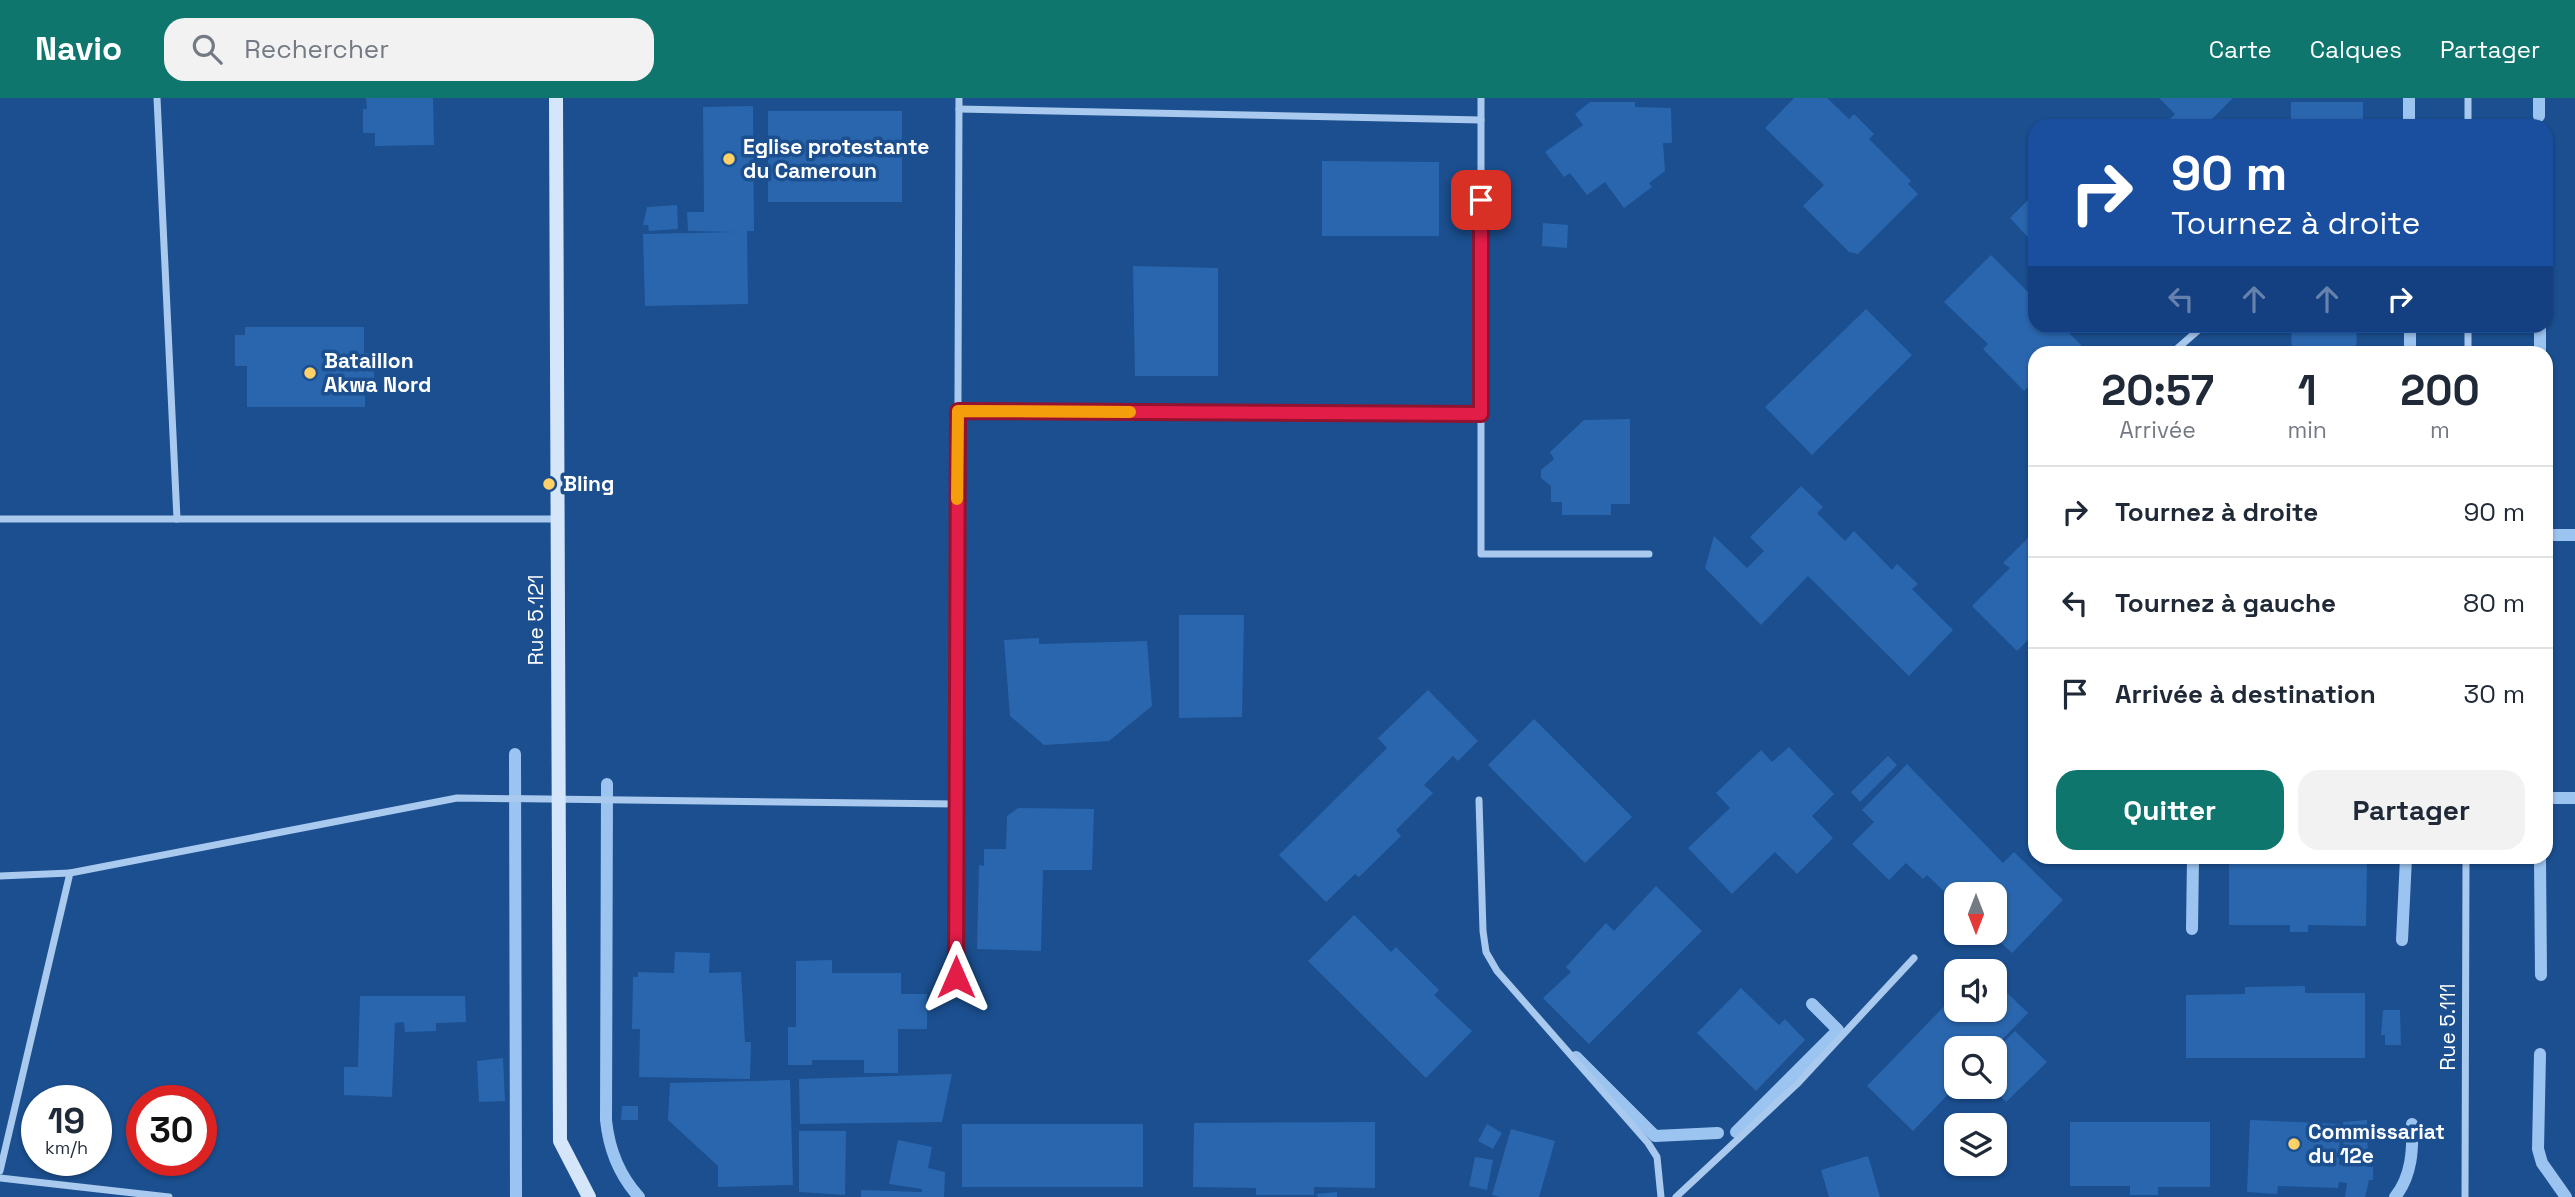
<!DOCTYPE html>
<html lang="fr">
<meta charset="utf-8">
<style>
:root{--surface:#fff;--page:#f2f2f3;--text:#1f2937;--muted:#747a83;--line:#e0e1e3;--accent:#0f766e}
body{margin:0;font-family:"Space Grotesk",sans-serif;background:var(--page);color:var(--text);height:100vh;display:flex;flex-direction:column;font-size:26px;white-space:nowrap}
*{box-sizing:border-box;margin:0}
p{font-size:23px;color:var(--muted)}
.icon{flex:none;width:38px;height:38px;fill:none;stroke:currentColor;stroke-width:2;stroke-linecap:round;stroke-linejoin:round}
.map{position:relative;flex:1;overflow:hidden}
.panel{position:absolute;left:2028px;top:248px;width:525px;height:518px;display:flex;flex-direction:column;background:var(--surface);border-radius:21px;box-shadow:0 2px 5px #0004}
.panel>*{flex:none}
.hud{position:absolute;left:2028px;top:21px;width:525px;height:214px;border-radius:21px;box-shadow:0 2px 5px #0004;background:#1a4fa0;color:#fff;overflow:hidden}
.needle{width:46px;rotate:180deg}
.fabs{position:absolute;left:1944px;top:784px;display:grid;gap:14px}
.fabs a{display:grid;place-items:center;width:63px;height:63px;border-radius:14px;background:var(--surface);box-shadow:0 2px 5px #0004;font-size:35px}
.speed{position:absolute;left:21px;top:987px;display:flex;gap:14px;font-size:35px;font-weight:700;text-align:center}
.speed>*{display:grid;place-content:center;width:91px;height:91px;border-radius:50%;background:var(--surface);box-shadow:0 2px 5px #0004;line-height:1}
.speed small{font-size:18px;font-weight:400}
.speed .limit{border:10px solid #d22;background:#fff;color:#111}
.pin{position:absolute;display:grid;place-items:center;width:60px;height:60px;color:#fff;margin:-30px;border-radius:14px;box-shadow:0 4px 10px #0006}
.me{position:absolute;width:77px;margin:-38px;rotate:0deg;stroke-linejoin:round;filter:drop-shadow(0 0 5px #0008)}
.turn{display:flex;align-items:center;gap:24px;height:147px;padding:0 28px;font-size:32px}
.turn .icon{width:91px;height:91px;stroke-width:2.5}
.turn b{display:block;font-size:49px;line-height:60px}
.lanes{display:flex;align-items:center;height:66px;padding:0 28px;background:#0003;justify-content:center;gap:35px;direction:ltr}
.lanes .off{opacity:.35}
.eta{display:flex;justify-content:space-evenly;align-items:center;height:119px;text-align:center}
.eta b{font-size:42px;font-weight:700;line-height:49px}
.cta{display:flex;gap:14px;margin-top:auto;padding:14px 28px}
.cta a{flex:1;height:80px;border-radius:21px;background:var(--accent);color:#fff;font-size:28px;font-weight:700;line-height:80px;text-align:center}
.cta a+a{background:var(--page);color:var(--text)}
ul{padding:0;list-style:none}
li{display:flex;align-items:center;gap:21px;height:91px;padding:0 28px;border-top:2px solid var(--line)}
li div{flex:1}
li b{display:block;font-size:26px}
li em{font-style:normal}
header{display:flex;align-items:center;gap:42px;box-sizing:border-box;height:98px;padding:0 35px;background:var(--accent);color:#fff}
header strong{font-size:33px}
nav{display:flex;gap:38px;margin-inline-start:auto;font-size:24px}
.search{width:490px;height:63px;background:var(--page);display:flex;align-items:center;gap:18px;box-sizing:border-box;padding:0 24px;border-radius:21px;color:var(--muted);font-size:26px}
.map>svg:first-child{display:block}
</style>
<header>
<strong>Navio</strong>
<div class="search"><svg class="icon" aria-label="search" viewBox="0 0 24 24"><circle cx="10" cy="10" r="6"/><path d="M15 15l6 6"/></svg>Rechercher</div>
<nav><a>Carte</a><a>Calques</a><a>Partager</a></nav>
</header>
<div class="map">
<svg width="2575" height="1099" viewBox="0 0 2575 1099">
<rect width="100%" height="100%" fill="#1b4f8f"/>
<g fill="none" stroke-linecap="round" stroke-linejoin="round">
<g stroke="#9cc4f0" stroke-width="12">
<path d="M2539 18V0"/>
<path d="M2409 28V0"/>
<path d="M2410 228V256"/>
<path d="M2540 228V256"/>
<path d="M2546 437H2575"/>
<path d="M515 656 516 1099"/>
<path d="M607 686 606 1022C609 1052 619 1077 639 1099"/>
<path d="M2546 700H2575"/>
<path d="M2540 760 2541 877"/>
<path d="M2192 831 2193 760"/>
<path d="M2402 842 2406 760"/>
<path d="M2540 956 2538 1051 2542 1065 2566 1099"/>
<path d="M1576 959 1655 1038 1718 1035"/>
<path d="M1736 1034 1838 932 1812 906"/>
<path d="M2395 1099C2412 1078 2413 1051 2412 1026"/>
</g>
</g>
<g fill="#2a66ad">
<path d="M366 0H433L434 47 375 48V35H363V11H367Z"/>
<path d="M1794 0H1827L1849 21 1854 16 1874 36 1869 41 1911 83 1908 86 1918 96 1858 156 1849 154 1803 108 1824 87 1765 30Z"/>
<path d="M2159 0H2233L2205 28H2176L2169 22 2175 16Z"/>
<path d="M1590 4H1635V9L1671 10 1672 45H1663L1665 73 1649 85 1652 89 1624 110 1605 84 1587 97 1570 75 1564 79 1545 54 1583 27 1575 16Z"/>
<rect x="2291" y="4" width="72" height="24"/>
<path d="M753 8 754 133H747L748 206 645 208 643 136 736 134 688 133 687 114H704L703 9Z"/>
<rect x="768" y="13" width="134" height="91"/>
<path d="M1322 63 1439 64V138H1322Z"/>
<path d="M2035 95V147L2010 120Z"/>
<path d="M677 107 678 131 649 133 648 127H643L647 109Z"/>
<path d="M1543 125 1568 127 1567 150 1542 148Z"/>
<path d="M1991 157 2035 201V228H2062L2090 256H2035V293L2029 288 2024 293 1983 251 1988 246 1944 204Z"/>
<path d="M1133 168 1218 170V278H1135Z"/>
<path d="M1866 211 1912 257 1812 357 1765 309Z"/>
<path d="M2291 228H2357L2356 256H2292Z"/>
<path d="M245 229H364V255H374V282H365V309H247V268H235V237H245Z"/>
<path d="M1630 321V406H1611V417H1562V404H1551V388L1541 380V372L1554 361 1550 354 1584 322Z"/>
<path d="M1801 388 1823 409 1817 415 1845 443 1854 433 1892 472 1897 466 1918 486 1912 491 1953 532 1909 578 1808 478 1761 527 1705 470 1714 438 1747 470 1764 453 1750 439Z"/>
<path d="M2035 433V535L2017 553 1972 508 2010 470 2003 465Z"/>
<path d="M1179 517H1244L1242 619 1179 620Z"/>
<path d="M1039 540V546L1147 543 1152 608 1109 643 1044 647 1010 618 1004 542Z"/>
<path d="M1428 592 1478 643 1458 663 1453 658 1424 687 1433 695 1396 732 1401 738 1359 779 1355 776 1326 804 1279 757 1387 650 1378 640Z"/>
<path d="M1534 621 1632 719 1585 765 1488 667Z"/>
<path d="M1789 649 1834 696 1812 718 1833 740 1797 776 1775 754 1732 796 1688 750 1730 710 1716 695 1761 652 1772 664Z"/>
<path d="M1888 658 1897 667 1860 704 1851 694Z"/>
<path d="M1907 666 2003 765 2014 754 2063 802 2012 855 1991 835H1995L1996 826 1995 796H1956V805L1927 777 1923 781 1906 765 1889 782 1852 746 1874 724 1862 712Z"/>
<path d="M1018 710 1094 711 1092 772H1043L1041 853 977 851 979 767 984 768V751H1006L1007 718Z"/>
<path d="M2229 762 2367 763 2366 828 2308 827V834H2290V827H2229Z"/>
<path d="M1656 788 1702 833 1589 946 1543 900 1571 874 1566 869 1606 825 1614 833Z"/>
<path d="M1354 817 1391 854 1396 849 1439 892 1434 897 1472 933 1426 980 1308 863Z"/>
<path d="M675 854 710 855 709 875 741 874 745 944H751L750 981 639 979 640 931H632L633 879H638V874L674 875Z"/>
<path d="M832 862V875H901V896H927V931H898V975H864V962H812V967H788V929H796V863Z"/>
<path d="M1995 883 2028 915 1994 950H1956V988L1913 1033 1867 988 1956 896V912H1995Z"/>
<path d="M2305 888V895H2365V960H2186V897L2245 896V889Z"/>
<path d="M1741 890 1779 927 1785 921 1805 942 1756 993 1697 935Z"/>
<path d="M360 898H465L466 924 436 925V933L405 934 404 924 395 925 392 999 344 997V969H358Z"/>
<path d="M2383 912H2400L2401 947H2385V937H2381Z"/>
<path d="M2015 933 2047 964 2006 1004 1991 989H1995V953Z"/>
<path d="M503 960 505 1003 479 1004 477 963Z"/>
<path d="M952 976 942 1024 800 1026 799 981Z"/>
<path d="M790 982 793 1087 718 1089V1068L668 1022 670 985Z"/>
<path d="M622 1008H638V1022H621Z"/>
<path d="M2250 1022 2340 1026 2339 1067H2344L2343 1024 2367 1022 2368 1069H2373V1082H2369L2365 1099H2345L2347 1085 2339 1084 2338 1090 2278 1088 2277 1096 2247 1094Z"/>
<path d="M1375 1024V1090L1314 1089V1097H1256V1090L1193 1089 1194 1025Z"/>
<path d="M2070 1024H2210V1089H2158V1097H2130V1088H2070Z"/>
<rect x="962" y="1026" width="181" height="63"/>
<path d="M1487 1026 1502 1035 1493 1051 1478 1043Z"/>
<path d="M1511 1031 1555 1043 1539 1099H1500L1492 1097Z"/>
<path d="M799 1033H846L845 1097 799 1094Z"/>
<path d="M898 1042 932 1049 928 1070 945 1074 944 1099H861V1092L922 1094V1091L889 1086Z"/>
<path d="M1868 1058 1880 1099H1829L1821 1072Z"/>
<path d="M1475 1059 1493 1062 1487 1092 1469 1088Z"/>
<path d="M1337 1094V1099H1318L1317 1096Z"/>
</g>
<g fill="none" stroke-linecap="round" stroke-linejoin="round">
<g stroke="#a9c9ee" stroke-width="7">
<path d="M157 0 177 421"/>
<path d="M1481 0V456H1649"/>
<path d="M959 11 1481 22"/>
<path d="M2468 28V0"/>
<path d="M2171 256 2203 228"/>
<path d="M2468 256V228"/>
<path d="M958 313 1481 315"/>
<path d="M0 421H556"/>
<path d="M1479 702 1483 833 1486 854 1497 873 1648 1045 1657 1059 1661 1099"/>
<path d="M0 778 70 775"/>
<path d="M956 879 959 0"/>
<path d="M0 1073 70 775 457 700 956 706"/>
<path d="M0 1080 169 1099"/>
<path d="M1676 1099 1797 986 1914 860"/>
<path d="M2465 1099 2466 760"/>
</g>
<path stroke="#d6e6fa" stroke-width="14" d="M556 0 560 1043 589 1099"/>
</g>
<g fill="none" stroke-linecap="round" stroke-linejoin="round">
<defs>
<path id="route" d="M956 879 958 313 1481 316V102"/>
</defs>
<use href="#route" stroke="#92132f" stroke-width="18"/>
<use href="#route" stroke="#e11d48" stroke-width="12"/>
<path stroke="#f59e0b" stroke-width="12" d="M957 401 958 313 1130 314"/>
</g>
<g fill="#ffd166" stroke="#1b4f8f" stroke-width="2.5">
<circle cx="729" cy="61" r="7"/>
<circle cx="310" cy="275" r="7"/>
<circle cx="549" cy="386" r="7"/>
<circle cx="2294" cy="1046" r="7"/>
</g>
<g text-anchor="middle" stroke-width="7" stroke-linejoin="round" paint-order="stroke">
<g font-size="21" font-weight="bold" fill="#fff" stroke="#1b4f8f" text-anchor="start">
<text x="743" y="56">Eglise protestante<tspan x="743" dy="24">du Cameroun</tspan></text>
<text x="324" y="270">Bataillon<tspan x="324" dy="24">Akwa Nord</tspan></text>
<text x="563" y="393">Bling</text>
<text x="2308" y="1041">Commissariat<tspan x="2308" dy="24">du 12e</tspan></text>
</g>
<g font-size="21" fill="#fff" stroke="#1b4f8f">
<text transform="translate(536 522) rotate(-90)" y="7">Rue 5.121</text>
<text transform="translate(2448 929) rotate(-90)" y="7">Rue 5.111</text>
</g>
</g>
</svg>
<div class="fabs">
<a><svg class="needle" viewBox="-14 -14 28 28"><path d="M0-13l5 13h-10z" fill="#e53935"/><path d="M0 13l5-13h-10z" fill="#747a83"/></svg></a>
<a><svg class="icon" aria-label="sound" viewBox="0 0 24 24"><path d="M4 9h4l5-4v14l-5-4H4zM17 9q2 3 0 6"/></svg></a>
<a><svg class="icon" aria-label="search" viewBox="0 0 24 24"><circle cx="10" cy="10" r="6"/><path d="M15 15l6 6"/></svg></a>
<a><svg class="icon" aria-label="layers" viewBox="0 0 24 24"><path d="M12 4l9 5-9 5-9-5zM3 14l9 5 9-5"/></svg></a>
</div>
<div class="speed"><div>19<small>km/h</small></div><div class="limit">30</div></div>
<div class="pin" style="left:1481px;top:102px;background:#d93025"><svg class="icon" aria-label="arrive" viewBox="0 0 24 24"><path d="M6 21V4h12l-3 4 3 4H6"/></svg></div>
<svg class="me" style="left:956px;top:879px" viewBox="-20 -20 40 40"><path d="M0-17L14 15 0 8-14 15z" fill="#e11d48" stroke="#fff" stroke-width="4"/></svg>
<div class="hud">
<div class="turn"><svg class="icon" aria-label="right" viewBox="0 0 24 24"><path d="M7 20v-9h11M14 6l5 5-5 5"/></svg><div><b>90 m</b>Tournez à droite</div></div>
<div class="lanes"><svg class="icon off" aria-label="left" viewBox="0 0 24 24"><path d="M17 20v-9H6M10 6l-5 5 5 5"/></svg><svg class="icon off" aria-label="ahead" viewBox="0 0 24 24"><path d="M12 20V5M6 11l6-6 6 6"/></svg><svg class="icon off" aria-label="ahead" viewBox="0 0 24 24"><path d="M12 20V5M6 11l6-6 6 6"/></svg><svg class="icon" aria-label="right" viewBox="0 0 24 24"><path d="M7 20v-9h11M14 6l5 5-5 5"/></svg></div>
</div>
<section class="panel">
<div class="eta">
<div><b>20:57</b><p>Arrivée</p></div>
<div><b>1</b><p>min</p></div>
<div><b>200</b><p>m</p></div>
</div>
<ul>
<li><svg class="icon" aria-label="right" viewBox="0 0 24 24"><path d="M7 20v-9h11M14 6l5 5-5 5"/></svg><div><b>Tournez à droite</b></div><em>90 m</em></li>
<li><svg class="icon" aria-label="left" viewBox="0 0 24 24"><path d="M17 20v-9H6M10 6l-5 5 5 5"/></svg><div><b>Tournez à gauche</b></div><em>80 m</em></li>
<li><svg class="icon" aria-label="arrive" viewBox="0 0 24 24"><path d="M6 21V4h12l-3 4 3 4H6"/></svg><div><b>Arrivée à destination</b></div><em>30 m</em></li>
</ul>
<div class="cta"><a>Quitter</a><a>Partager</a></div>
</section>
</div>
